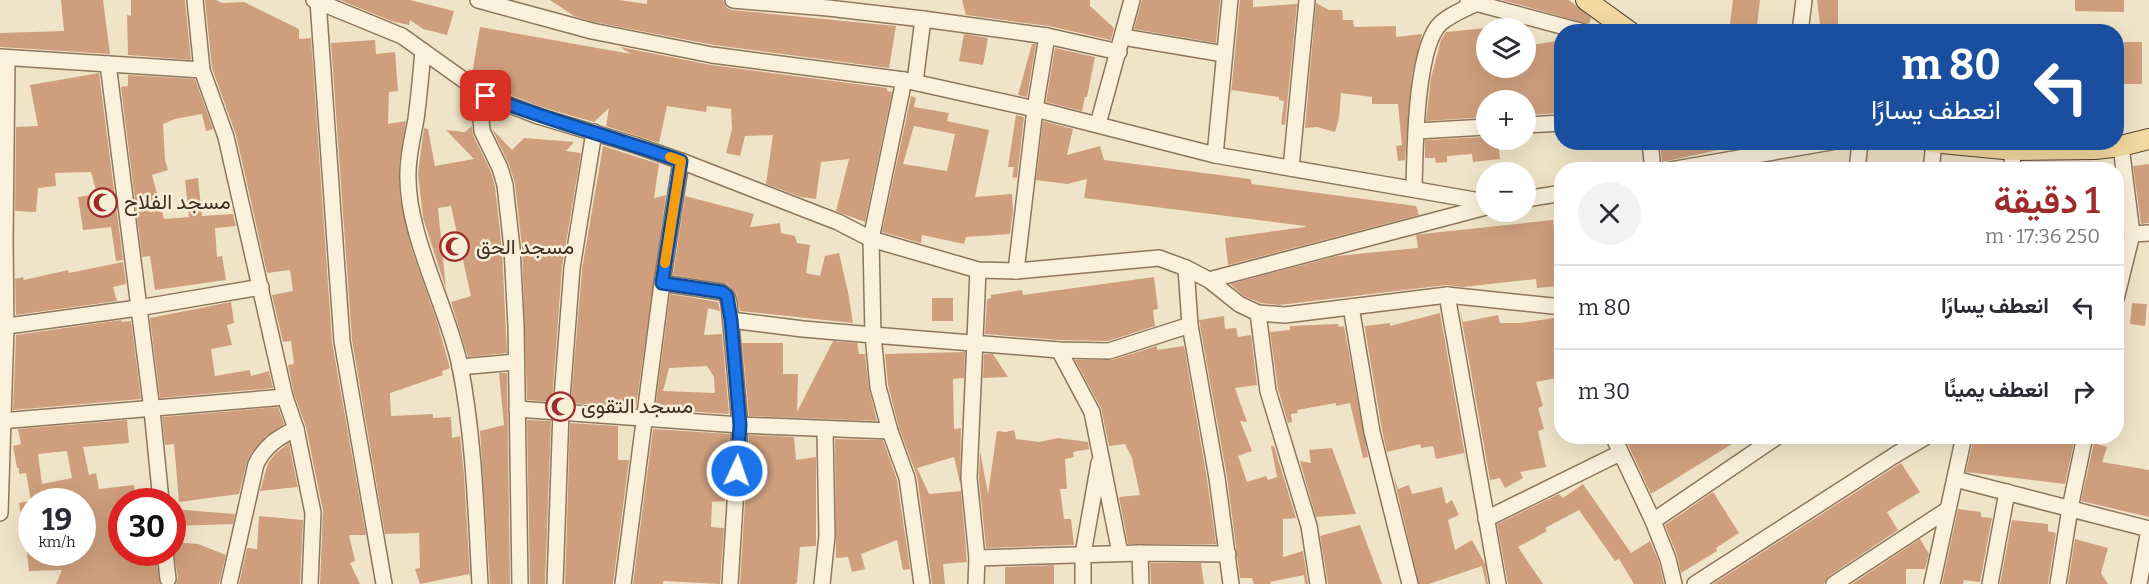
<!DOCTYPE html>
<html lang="ar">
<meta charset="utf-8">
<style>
:root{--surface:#fff;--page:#f2f2f3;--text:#2b2b33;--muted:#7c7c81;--line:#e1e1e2;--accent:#9e2a2b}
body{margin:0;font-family:Bitter,Vazirmatn,serif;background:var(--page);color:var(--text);direction:rtl;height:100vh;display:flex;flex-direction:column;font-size:22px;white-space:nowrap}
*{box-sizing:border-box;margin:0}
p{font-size:20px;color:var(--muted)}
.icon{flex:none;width:33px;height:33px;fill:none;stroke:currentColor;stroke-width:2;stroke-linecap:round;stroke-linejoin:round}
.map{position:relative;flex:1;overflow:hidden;direction:ltr}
.drawer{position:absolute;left:1554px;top:162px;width:570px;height:282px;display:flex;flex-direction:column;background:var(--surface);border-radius:24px;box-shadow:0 6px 24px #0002;direction:rtl}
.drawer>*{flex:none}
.banner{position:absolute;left:1554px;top:24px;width:570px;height:126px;border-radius:24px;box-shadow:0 6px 24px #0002;direction:rtl;background:#1a4fa0;color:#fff;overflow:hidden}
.buttons{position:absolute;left:1476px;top:18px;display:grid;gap:12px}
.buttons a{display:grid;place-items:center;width:60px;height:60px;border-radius:50%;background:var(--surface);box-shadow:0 6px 24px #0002;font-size:30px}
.speed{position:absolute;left:18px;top:488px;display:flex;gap:12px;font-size:30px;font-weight:700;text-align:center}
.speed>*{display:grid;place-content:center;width:78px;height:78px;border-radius:50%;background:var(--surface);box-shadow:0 6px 24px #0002;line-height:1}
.speed small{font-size:15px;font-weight:400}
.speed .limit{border:9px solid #d22;background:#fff;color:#111}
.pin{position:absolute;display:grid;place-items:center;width:51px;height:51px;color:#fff;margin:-26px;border-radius:12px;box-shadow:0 3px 9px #0006}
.me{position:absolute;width:66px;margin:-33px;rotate:3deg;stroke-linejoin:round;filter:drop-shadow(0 0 4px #0008)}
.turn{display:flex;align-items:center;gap:21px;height:126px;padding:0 24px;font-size:27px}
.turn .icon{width:78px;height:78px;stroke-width:2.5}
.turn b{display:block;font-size:42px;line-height:51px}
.round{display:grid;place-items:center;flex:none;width:63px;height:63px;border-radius:32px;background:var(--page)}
.overview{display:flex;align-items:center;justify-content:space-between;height:102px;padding:0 24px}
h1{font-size:36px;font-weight:600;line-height:45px;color:var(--accent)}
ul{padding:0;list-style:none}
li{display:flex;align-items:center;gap:18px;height:84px;padding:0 24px;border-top:2px solid var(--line)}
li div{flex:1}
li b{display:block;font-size:22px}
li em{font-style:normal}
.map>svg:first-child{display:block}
</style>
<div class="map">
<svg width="2149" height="584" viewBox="0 0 2149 584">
<rect width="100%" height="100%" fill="#f0e4c8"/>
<g fill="#cf9f7d" fill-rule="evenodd">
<path d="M61 0H103L110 54 0 47V33L64 31Z"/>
<path d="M131 0H185L191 60 128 55 127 15 131 16Z"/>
<path d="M205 0H216L222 3 244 2 299 29V39L311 38 332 342 366 535H349L355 561 350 563 360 584H320L323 511 306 427 294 394 288 365 294 364 291 341 283 342 272 295 293 291 290 270 267 273 236 135 212 68Z"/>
<path d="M340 0H410L454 11 447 35 423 29 410 20 409 25 391 21Z"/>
<path d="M550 0H619L647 4V0H723L727 8 732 10 896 26 889 68 714 45 594 22 574 16Z"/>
<path d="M962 0H1090V6L1114 28 1111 40 1049 26 966 15Z"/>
<path d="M1142 0H1220L1216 43 1134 29Z"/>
<path d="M1240 0H1253V7L1297 4 1285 125 1281 124 1284 101 1279 100V97L1232 90 1231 94Z"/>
<path d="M1502 0H1569L1591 18 1589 24Z"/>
<path d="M1733 0H1760L1757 26 1730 24Z"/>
<path d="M1817 0H1838V32H1821Z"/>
<path d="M2075 0H2124V12L2075 11Z"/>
<path d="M1316 3 1329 10H1342L1343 20H1353L1354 27 1396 26V37L1422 34 1412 75 1405 160 1398 161 1396 146 1402 145 1398 104H1372V97L1341 93 1339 118 1335 132 1317 127 1305 128Z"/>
<path d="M480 27 631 54 620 47 711 65 887 88V91L892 92 865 222 836 211 849 159 821 162 816 199 801 197 766 184 773 135 745 136 740 156 726 153 732 129 731 109 707 106 706 112 667 106 659 143 606 126 609 108 594 122 541 107 491 87 472 74Z"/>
<path d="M1486 28V68H1489V71L1526 68 1529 66 1526 46 1562 40V113L1526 115V100H1486V117L1426 121 1431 78 1441 40 1446 32Z"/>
<path d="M964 34 988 38 983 65 959 61Z"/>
<path d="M375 40 376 54 395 52 398 91 389 92 388 124 406 121 399 165 400 198 411 247 437 322 450 368 442 371 443 375 390 393 391 416 433 414V418L451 417 452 438 460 436 464 475 470 577 469 574 420 584 415 569 420 568 419 533 385 534 352 340 331 43Z"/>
<rect x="2124" y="42" width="18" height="42"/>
<path d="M1032 44H1036L1027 97 1018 95Z"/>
<path d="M1055 48 1095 57 1087 97H1085L1082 111 1046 102Z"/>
<path d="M99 73 123 260 116 261 111 227 83 230 78 197 97 194 91 172 55 173 56 186 38 188 36 212 15 211 16 127 38 126 30 85Z"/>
<path d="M128 75 195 79 213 129 206 131 202 114 175 119 163 124 165 160 168 170 152 175 164 219 189 217 185 180 198 178 202 216 233 214 236 226 215 228 217 257 222 256 226 280 155 290 150 256 142 257 121 87 128 86Z"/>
<path d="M911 96 916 98 914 107 949 113 947 121 989 130 975 197 1012 194 1013 211 1010 234 966 237 964 244 922 235 921 243 882 232ZM914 126 955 134 947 171 903 164Z"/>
<path d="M1016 115 1024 117 1017 178 1012 177 1014 167H1008Z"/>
<path d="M1043 121 1073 129 1067 155 1100 146 1104 160 1250 179 1252 184 1416 206 1419 215 1228 265 1225 238 1305 227V226L1084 198 1087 179 1067 184 1036 180Z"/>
<path d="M472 126 473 135 491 172 495 187 502 249 507 353 468 357 451 302 471 296 451 206 438 208 446 289 423 218 418 173 424 128 428 129 435 166 474 159 446 130 465 132Z"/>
<path d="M492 129 512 150 524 138 574 142 566 151 581 153 562 267 552 402 527 400 522 247 515 184 509 164Z"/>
<path d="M1486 137V140H1498L1500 159 1473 162 1472 154 1447 156V162L1436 163 1435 158H1425V140Z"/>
<path d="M1660 142H1732L1733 147 1662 162Z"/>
<path d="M603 146 659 164 654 198 666 195 636 408 571 403 582 269Z"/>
<path d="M2149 164V223L2141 224 2133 166Z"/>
<path d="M685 196 754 214 750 227 780 223 781 233 795 236 797 243 810 245 806 273 820 276 825 256 839 253 848 292 853 323 740 311 736 293 728 284 673 275Z"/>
<path d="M1553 220 1559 286 1537 288 1536 279 1463 287 1446 285 1279 305 1261 303 1244 296 1230 284 1337 256 1418 248 1416 235 1422 234Z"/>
<path d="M123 262 126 284 113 287 117 301 16 315 15 279 23 277 24 280 68 270 69 273Z"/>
<path d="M1154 277 1158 309 1153 310 1155 326 1108 341 1059 340 985 334 987 299 991 298V295L1022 290 1023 295Z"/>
<path d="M670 294 718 302 720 311 708 308 704 335 722 334 729 414 655 409ZM707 366 714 377 715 393 663 391 669 368Z"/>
<rect x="932" y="298" width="21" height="23"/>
<path d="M231 302 234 323 227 325 232 345 211 349 215 376 250 370 251 376 269 371 273 388 160 398 150 318Z"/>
<path d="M2132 303 2147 304 2145 326 2130 324Z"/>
<path d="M1460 310 1463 322 1498 315 1500 323H1520L1560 317 1562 326V377L1536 382 1543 406 1538 408 1544 429 1538 431 1546 467 1520 472 1523 478 1505 488 1500 478 1490 480Z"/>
<path d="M1440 313 1470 484 1464 453 1436 459 1433 446 1421 448 1420 444 1387 452 1382 430 1364 323 1365 326 1390 323V326Z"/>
<path d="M1224 316 1225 329 1236 328 1238 337 1251 335 1257 385 1235 388 1247 422 1240 421 1252 451 1238 456 1247 482 1266 476 1268 480 1277 477 1271 446H1274L1296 518 1283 519V557L1303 551 1308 584H1305L1304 575 1270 582 1271 584H1254L1252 578H1240L1227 477 1199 320Z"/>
<path d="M121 320 122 322 131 321 141 399 13 410 16 335Z"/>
<path d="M1338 324 1339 327 1344 326 1368 457 1363 458 1350 403 1336 406V403L1297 410 1298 413 1291 414 1292 422 1288 423 1278 389 1270 332 1290 330V326Z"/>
<path d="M833 341 857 343 859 354H865L869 389 877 421 749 416 742 343H783V374H798L797 412Z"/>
<path d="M1157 346V350L1184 346 1207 479 1216 544H1128L1119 497 1140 495 1132 458 1125 444 1109 446 1101 408 1075 360H1112Z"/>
<path d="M965 352 964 378 953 379 954 429 961 428 960 483 954 457 917 468 929 494 961 491 967 562 943 564 945 584H932L917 476 899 428 888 385 885 354Z"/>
<path d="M984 354H993L1008 377 983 378Z"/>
<path d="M499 373H507L510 584H490L480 431 504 425Z"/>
<path d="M278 407 284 424 266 436 252 452 247 462 239 494 179 502 174 444 165 445 162 417Z"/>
<path d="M127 420 129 443 83 447 89 475 96 473 99 489 134 485 136 501H122V552H155L160 584H56L62 570 29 571 27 552H82V501H32V538H25L19 503 31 501 26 473 19 474V468H17L13 446 21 444 18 429ZM67 451 72 478 42 484 38 454Z"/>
<path d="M527 420 551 421 545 584H530Z"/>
<path d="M570 423 618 426V460H629L613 584H565Z"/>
<path d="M653 429 730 434 725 501 712 502 711 527 724 528 720 584 663 581V584H633Z"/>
<path d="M1014 430 1016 439 1039 442 1058 438 1088 442 1089 449 1073 452 1074 457 1065 459 1067 489H1060L1064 519H1071L1074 545 986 548 979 478 980 451 988 494 997 431 1006 432Z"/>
<path d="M749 435 794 437 796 460 816 457V546L800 547 797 583 795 584H740Z"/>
<path d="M1624 436H1745L1651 494Z"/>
<path d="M1974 436 2075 437 2065 484 1966 472Z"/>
<path d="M835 439 883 440 897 480 910 569 903 570 897 540 861 554 865 569 852 572 848 557 836 558Z"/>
<path d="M289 443 299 494 297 487 260 491 268 463 275 454Z"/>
<path d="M2094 443 2107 447 2102 462 2149 470V517L2081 501Z"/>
<path d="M1332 448 1356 514 1316 517 1300 461 1311 463 1309 450Z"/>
<path d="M1901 463 1920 492 1887 512 1898 530 1829 576 1824 584H1713Z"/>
<path d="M1393 474 1398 489 1409 485 1412 494 1442 487 1446 504 1452 500 1459 515 1448 520 1455 550 1472 540 1485 564 1488 584H1486L1482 566 1429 584H1419Z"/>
<path d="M1583 484 1631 553 1650 541 1659 562 1664 584H1634L1619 559 1615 561 1579 510 1545 528 1547 531 1518 547 1543 584H1508L1497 524 1559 494 1563 498Z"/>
<path d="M1713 492 1739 533 1716 548 1717 551 1681 573 1677 555 1665 525Z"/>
<path d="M172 509 235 514 233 524 172 526Z"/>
<path d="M1958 509 1981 512V517L1992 518 1980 582 1964 580 1963 584H1942Z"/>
<path d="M259 516 303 520 300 584H239L247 548 257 549Z"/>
<path d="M2012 520 2048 524V531L2056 533 2048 584H2000Z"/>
<path d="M1360 525 1382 584H1328L1320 536Z"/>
<path d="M1920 539 1929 554 1925 569H1906V584H1852Z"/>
<path d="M2075 539 2108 548 2101 573 2108 584H2068Z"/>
<path d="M172 542 198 544 226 555 219 584H176L178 578Z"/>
<path d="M1150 563H1201L1204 584H1151Z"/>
<path d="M1054 565V584H1005V567Z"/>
</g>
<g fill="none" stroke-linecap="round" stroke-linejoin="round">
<defs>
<g id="minor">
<path d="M195 0 202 70 226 137 285 397 296 429 313 513 310 584"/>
<path d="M314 0 402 36 486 96 538 116 635 145 681 161 838 222 871 239 978 270 1016 271 1159 258 1186 268 1209 280 1239 304 1258 313 1285 315 1447 295 1562 307"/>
<path d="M478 0 592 31 712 55 904 80 1035 109 1215 155 1486 202"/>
<path d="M733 0 828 8 923 19 1047 36 1119 52"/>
<path d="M318 1 342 341 384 584"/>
<path d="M1468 1 1584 32"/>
<path d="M1800 32 1804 0"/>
<path d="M1123 37 1224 54"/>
<path d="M423 51C421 74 419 96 416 119 413 136 408 155 408 173 406 234 447 305 460 366 474 437 476 512 480 584"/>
<path d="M0 57 202 70"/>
<path d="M108 64 152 410 161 501"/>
<path d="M904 80 871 239 873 335 878 387 890 431 907 478 922 584"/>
<path d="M915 82 923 19"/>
<path d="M486 96 481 119 482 131 500 168 505 185 512 248 516 326 520 584"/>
<path d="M1098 124 1132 0"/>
<path d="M1526 125 1562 123"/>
<path d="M1417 131 1486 127"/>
<path d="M1650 142 1653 170"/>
<path d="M1215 155 1230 0"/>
<path d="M1291 168 1307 0"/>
<path d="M1670 170 1831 142"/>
<path d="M1857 170 1860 142"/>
<path d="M1931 170 1934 143"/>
<path d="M2011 170 2014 150"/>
<path d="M1414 189C1415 154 1415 46 1441 23 1451 14 1465 9 1477 3"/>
<path d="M1526 199 1562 193"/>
<path d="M2132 234 2149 233"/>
<path d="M1186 268 1190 325 1217 478 1231 584"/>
<path d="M1016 271 1035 109 1047 36"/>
<path d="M1209 280 1486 207"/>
<path d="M662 283 722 292 727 296 729 303 740 425 730 584"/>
<path d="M1447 295 1498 584"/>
<path d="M2116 299 2132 234 2121 146"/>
<path d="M1351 307 1372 432 1410 584"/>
<path d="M1258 313 1268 391 1309 526 1318 584"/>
<path d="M731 320 803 329 873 335 1059 350 1109 351 1190 325"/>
<path d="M0 327 138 308 261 287"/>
<path d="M1059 350 1092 412 1120 553"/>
<path d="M460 367 516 362"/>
<path d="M517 409 740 425 890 431"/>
<path d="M0 421 285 397"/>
<path d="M1613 436 1653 521 1668 559 1674 584"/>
<path d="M1955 479 2149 529"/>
<path d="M0 513 6 327 5 241 7 58"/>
<path d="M1486 519 1620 453"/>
<path d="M1653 521 1778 436"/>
<path d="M165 552 168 579"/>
<path d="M1140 553 1141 584"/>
<path d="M977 558 1140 553 1228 554"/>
<path d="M229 584 256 464C265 446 278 437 296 429"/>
<path d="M555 584 561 411 572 268 594 132"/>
<path d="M623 584 662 283 681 161"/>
<path d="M822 584 827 536 825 429"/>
<path d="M976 584 977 558 969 478 978 270"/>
<path d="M1083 584V554L1099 463"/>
<path d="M1695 584 1895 455 1927 436"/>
<path d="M1834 584 1947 510"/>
<path d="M1932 584 1964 436"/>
<path d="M1990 584 2007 492"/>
<path d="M2058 584 2070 508 2085 436"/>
<path d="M2139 584 2149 529"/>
</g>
<g id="major">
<path d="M1586 0 1630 32"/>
<path d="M1931 142 2014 150 2095 149 2121 146 2149 139"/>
</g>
</defs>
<use href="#minor" stroke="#8d765c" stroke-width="18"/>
<use href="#major" stroke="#5b4430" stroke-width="22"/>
<use href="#minor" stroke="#faf1dc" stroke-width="15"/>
<use href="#major" stroke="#f3d9a0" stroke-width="20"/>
</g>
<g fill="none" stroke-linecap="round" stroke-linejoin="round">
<defs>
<path id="route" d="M486 96C550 121 616 138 681 161L662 283 722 292 727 296 731 320 740 425 737 471"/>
</defs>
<use href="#route" stroke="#114b97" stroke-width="15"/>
<use href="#route" stroke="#1a73e8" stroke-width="10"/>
<path stroke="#f59e0b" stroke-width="10" d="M665 263 681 161 670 157"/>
</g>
<defs>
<symbol id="mosque-ring" viewBox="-11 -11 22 22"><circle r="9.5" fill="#f7eed8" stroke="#9e2a2b" stroke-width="1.5"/><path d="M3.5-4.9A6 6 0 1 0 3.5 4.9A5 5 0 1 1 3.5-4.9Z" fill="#9e2a2b"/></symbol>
</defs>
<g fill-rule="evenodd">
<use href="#mosque-ring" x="86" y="186" width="33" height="33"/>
<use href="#mosque-ring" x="438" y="230" width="33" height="33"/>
<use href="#mosque-ring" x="544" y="390" width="33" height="33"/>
</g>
<g text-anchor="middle" stroke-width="5" stroke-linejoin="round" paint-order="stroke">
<g font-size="21" fill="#3d2e20" stroke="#f7eed8" text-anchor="start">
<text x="124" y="209">مسجد الفلاح</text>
<text x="476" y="254">مسجد الحق</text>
<text x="581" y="413">مسجد التقوى</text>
</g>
</g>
</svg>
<div class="buttons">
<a><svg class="icon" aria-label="layers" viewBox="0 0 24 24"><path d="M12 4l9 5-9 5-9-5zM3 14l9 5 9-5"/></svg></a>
<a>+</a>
<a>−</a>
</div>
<div class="speed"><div>19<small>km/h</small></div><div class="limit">30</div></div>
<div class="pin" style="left:486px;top:96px;background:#d93025"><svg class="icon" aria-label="arrive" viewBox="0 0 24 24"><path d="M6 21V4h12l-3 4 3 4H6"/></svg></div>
<svg class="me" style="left:737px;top:471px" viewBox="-20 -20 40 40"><circle r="17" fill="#1a73e8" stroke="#fff" stroke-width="3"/><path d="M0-11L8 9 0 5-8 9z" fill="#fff"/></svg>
<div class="banner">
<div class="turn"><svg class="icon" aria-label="left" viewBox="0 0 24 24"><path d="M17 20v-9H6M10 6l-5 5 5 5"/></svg><div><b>80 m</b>انعطف يسارًا</div></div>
</div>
<section class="drawer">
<div class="overview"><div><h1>1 دقيقة</h1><p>250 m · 17:36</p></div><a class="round"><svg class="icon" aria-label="close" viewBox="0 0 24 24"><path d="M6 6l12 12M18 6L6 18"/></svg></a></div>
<ul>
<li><svg class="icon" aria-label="left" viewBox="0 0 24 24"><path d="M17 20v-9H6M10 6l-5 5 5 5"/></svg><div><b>انعطف يسارًا</b></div><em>80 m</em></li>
<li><svg class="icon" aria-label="right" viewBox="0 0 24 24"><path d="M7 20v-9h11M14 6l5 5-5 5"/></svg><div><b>انعطف يمينًا</b></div><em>30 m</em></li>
</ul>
</section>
</div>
